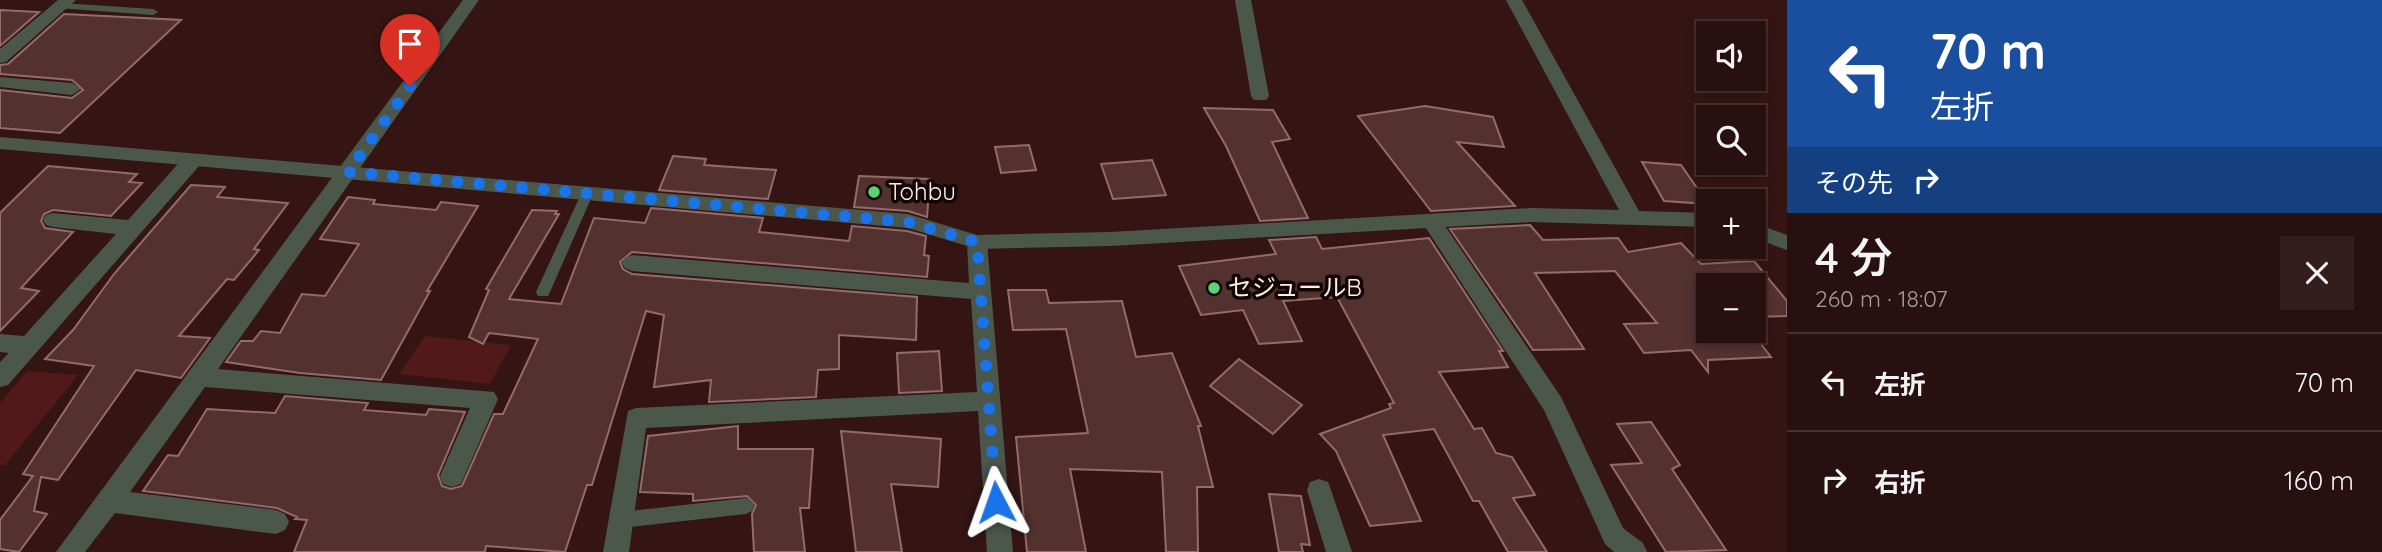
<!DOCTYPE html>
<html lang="ja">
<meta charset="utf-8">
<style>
:root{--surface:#27100f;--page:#331e1d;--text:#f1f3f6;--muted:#a49d9e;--line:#43302f}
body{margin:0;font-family:Quicksand,"Noto Sans JP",sans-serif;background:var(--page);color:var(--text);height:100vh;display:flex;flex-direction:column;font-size:26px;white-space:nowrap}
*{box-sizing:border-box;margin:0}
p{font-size:23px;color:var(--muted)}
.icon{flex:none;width:38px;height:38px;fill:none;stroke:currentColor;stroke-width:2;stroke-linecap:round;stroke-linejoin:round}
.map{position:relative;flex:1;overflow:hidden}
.side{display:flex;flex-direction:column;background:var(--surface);width:595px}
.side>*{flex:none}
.hud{background:#1a4fa0;color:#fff;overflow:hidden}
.buttons{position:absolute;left:1696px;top:21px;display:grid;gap:14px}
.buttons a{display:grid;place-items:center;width:70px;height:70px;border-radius:0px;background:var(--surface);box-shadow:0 4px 10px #0003,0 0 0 2px var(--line);font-size:35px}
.pin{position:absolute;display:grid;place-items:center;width:60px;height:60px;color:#fff;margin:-72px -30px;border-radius:50% 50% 50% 0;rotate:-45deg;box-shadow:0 0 7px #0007}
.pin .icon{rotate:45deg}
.me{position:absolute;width:77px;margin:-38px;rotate:356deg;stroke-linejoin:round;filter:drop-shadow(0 0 5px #0008)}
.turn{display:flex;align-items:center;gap:24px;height:147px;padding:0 28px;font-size:32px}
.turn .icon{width:91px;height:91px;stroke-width:2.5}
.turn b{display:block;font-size:49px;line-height:60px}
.then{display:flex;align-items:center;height:66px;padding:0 28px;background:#0003;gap:14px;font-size:26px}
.round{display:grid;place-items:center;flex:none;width:74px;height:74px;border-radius:0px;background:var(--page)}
.head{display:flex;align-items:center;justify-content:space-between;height:119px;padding:0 28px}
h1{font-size:42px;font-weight:600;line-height:52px}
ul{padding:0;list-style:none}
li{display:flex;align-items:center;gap:21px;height:98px;padding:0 28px;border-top:2px solid var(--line)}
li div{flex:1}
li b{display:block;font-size:26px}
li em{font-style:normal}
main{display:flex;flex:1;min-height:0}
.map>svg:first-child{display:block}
</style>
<main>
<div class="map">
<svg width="1787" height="552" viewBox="0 0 1787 552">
<rect width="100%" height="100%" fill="#341514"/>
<g fill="#511918">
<path d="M425 336 511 345 490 384 399 374Z"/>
<path d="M27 371 78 375 5 465H0V403Z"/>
</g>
<g fill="#53312f" stroke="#936c69" stroke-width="2">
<path d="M0 10 39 12 0 46Z"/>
<path d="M64 14 181 20 60 133 0 128V90L72 98 83 90 72 80 0 74V65L8 64Z"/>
<path d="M1425 106 1493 117 1504 147 1457 142 1515 206 1431 211 1358 116Z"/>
<path d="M1204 108 1273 110 1290 139 1272 142 1308 218 1260 221 1226 146Z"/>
<path d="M1029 145 1036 170 1001 173 995 147Z"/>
<path d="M673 156 706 159 704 165 776 170 768 199 659 190Z"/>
<path d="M1152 160 1166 195 1113 199 1101 164Z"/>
<path d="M1642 162 1681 165 1708 204 1664 201Z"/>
<path d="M48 166 137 174 129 182 142 183 111 216 53 210 44 214 41 221 45 228 73 232 21 288 39 291 0 331V213Z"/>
<path d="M859 176 930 179 927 217 908 211 854 207Z"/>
<path d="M191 185 225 187 217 197 288 203 254 249 259 250 234 280 227 279 179 336 210 338 181 378 136 370 58 480 41 477 34 511 47 514 19 552 0 549V520L33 476 23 474 94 366 45 359 73 330 114 274Z"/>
<path d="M348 197 375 200 373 204 436 210 441 202 478 206 427 291H430L381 380 300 373 226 362 241 341H253L261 331 280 333 302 294 325 296 359 244 320 239Z"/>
<path d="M651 208 763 218 759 232 849 241 852 226 907 231 926 236 924 255 929 256 927 277 632 252 620 262 623 269 632 274 917 297 916 340 839 335V369L818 370 816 397 709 402 711 380 654 387 664 315 646 311 592 485H587L565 552 486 546 485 552H294L307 520 295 519 297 517 277 508 143 491 168 455 178 456 207 409 275 413 285 396 368 403 364 410 426 415 429 409 465 412 438 475 442 486 451 489 462 486 494 414H503L538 339 489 333 483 344 469 337 489 290 486 289 532 210 557 211 555 214H559L509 299 561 304 594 218 645 223Z"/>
<path d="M1530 225 1543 240 1618 238 1628 252 1681 243 1701 264 1754 261 1787 301V316L1754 317V285H1708V331H1751L1771 357 1708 360V372L1691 350 1644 353 1624 324 1657 323 1615 271 1535 273 1584 349 1533 350 1450 229Z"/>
<path d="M1316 237 1322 249 1429 238 1503 351H1499L1508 367 1439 372 1474 429 1482 428 1496 453 1512 457 1535 495 1513 498 1547 552H1508L1479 501H1473L1434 429 1383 435 1421 521 1370 526 1336 451 1320 434 1391 408 1389 404 1394 403 1337 297 1283 301 1302 341 1259 344 1243 310 1201 315 1179 266 1276 254 1269 240Z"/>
<path d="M1008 290H1046L1049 303 1122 301 1136 357 1172 353 1201 426H1198L1213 487H1197L1198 552H1166L1162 472 1070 469 1086 552H1027L1016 437 1088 433 1066 329 1013 330Z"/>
<path d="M939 351 942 391 899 393 897 353Z"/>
<path d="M1239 359 1302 405 1273 434 1210 386Z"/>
<path d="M1651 422 1680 465 1672 469 1726 550 1666 552 1611 465 1642 463 1617 424Z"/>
<path d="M738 426V449H813L809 508H800L805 552H754L752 514 756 505 747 496 693 501V494L640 492 648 436Z"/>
<path d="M841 431 941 439 938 487 891 484 902 552H856Z"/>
<path d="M1269 494 1301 496 1310 545 1301 544 1303 552H1279Z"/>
</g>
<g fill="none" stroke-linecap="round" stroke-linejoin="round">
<g fill="#4c574c" fill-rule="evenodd">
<path d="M61 3 153 9 158 12 153 15 57 8V4Z"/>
<path d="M587 189 593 194 550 292 548 296H538L536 292 581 194Z"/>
<path d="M746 498 752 501 754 506 752 511 746 514 621 528 615 526 612 520 615 514 621 512Z"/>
</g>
<g fill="#4c574c" fill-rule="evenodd">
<path d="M58 0H76L6 62 0 63V49Z"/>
<path d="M463 0H479L218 369 494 392 498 399 461 484 452 487 443 484 440 476 470 408 205 387 130 492 276 510 285 514 289 522 285 530 276 534 115 513 85 552H56Z"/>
<path d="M1235 0H1251L1269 96 1266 100H1254L1251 96Z"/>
<path d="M0 77 72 83 81 89 72 95 0 87Z"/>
<path d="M193 154 202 160 200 165 8 385 0 387V362L9 353 0 352V334L24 336 116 234 53 227 46 225 43 220 46 215 53 213 128 220 186 155Z"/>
<path d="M1432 215 1439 217 1561 397 1623 528 1643 543 1647 552H1614L1605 544 1544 410 1422 222Z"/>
<path d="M977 235 984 237 987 242 1013 552H987L978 411 646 428 629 552H603L628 411 636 408 977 392 971 299 632 271 625 268 622 263 625 258 632 255 969 283 967 242 970 237Z"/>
<path d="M1319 479 1328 482 1331 490 1352 552H1326L1307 490 1310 482Z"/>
</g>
<g fill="#4c574c" fill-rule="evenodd">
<path d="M1506 0H1522L1639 211 1708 213V227L1531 222 1110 246 977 249 908 228 0 149V137L908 214 977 235 1110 232 1531 208 1619 210Z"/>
<path d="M1754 223 1787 235V250L1754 238Z"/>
</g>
</g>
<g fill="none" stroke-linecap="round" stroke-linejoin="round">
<path stroke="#1a73e8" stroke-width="12" stroke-dasharray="0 21.6" d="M410 86 348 172 908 222 977 242 996 502"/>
</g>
<g fill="#59d56f" stroke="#120605" stroke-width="2.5">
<circle cx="874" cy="192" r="7"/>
<circle cx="1214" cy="288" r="7"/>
</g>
<g text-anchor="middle" stroke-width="7" stroke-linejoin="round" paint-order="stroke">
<g font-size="24" fill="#fdebe9" stroke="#120605" text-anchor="start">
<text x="888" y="200">Tohbu</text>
<text x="1228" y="296">セジュールB</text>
</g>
</g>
</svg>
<div class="buttons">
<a><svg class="icon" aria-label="sound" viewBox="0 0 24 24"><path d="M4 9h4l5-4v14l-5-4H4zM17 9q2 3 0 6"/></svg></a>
<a><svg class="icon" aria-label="search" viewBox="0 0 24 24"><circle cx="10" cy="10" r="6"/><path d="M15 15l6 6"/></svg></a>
<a>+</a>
<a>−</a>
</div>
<div class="pin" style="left:410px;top:86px;background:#d93025"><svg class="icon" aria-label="arrive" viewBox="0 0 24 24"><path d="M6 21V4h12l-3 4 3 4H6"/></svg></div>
<svg class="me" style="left:996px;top:502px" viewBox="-20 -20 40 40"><path d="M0-17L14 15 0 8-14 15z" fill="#1a73e8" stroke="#fff" stroke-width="4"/></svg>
</div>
<section class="side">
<div class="hud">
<div class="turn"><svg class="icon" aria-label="left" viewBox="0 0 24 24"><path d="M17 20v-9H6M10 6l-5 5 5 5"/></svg><div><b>70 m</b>左折</div></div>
<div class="then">その先<svg class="icon" aria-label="right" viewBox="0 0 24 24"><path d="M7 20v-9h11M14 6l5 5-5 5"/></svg></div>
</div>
<div class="head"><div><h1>4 分</h1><p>260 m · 18:07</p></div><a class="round"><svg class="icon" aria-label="close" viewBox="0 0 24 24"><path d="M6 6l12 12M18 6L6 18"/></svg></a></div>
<ul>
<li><svg class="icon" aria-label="left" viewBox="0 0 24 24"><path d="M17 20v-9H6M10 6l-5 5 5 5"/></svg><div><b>左折</b></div><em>70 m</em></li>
<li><svg class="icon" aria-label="right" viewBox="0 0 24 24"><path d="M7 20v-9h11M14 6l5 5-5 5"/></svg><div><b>右折</b></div><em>160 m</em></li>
</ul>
</section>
</main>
